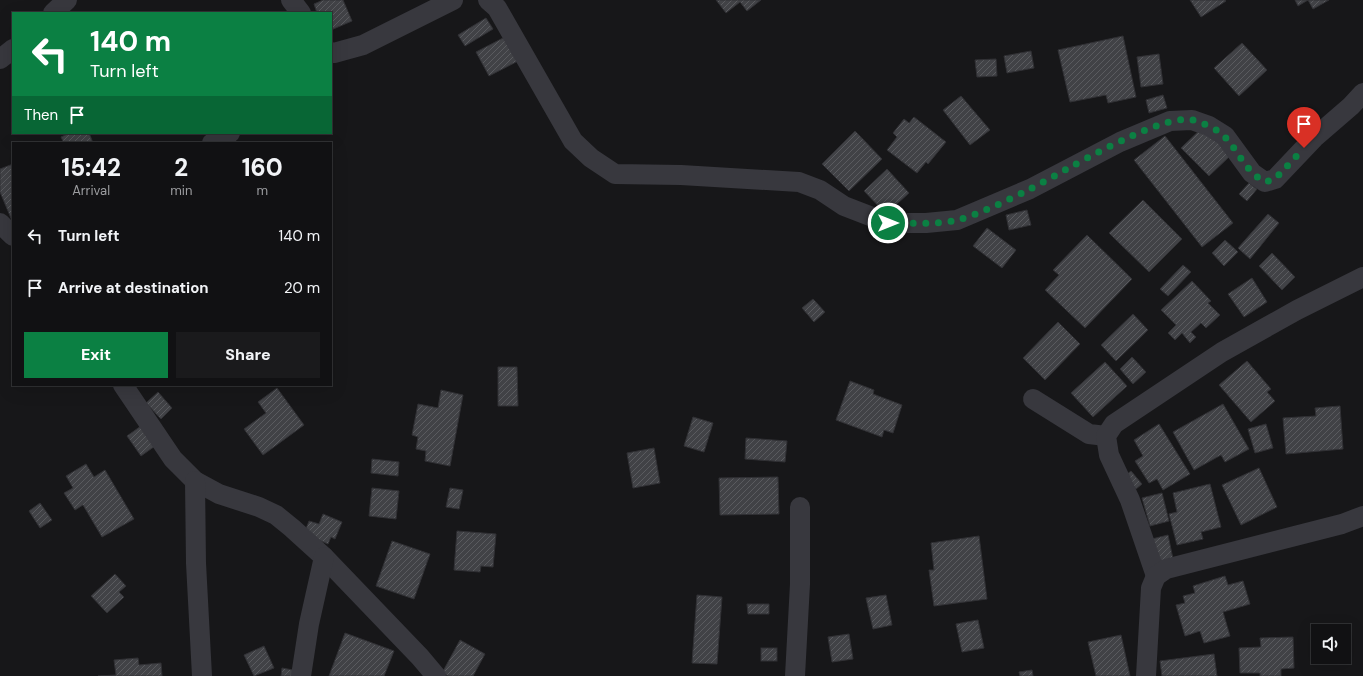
<!DOCTYPE html>
<style>
:root{--surface:#111113;--page:#1a1a1c;--text:#f1f3f6;--muted:#9c9da0;--line:#303133;--accent:#0b8043}
body{margin:0;font-family:"DM Sans",sans-serif;background:var(--page);color:var(--text);height:100vh;display:flex;flex-direction:column;font-size:15px;white-space:nowrap}
*{box-sizing:border-box;margin:0}
p{font-size:13px;color:var(--muted)}
.icon{flex:none;width:22px;height:22px;fill:none;stroke:currentColor;stroke-width:2;stroke-linecap:round;stroke-linejoin:round}
.map{position:relative;flex:1;overflow:hidden}
.sheet{position:absolute;left:12px;top:142px;width:320px;height:244px;display:flex;flex-direction:column;background:var(--surface);border-radius:0px;box-shadow:0 4px 16px #0002,0 0 0 1px var(--line)}
.sheet>*{flex:none}
.guide{position:absolute;left:12px;top:12px;width:320px;height:122px;border-radius:0px;box-shadow:0 4px 16px #0002,0 0 0 1px var(--line);background:#0b8043;color:#fff;overflow:hidden}
.fabs{position:absolute;left:1311px;top:624px;display:grid;gap:8px}
.fabs a{display:grid;place-items:center;width:40px;height:40px;border-radius:0px;background:var(--surface);box-shadow:0 4px 16px #0002,0 0 0 1px var(--line);font-size:20px}
.pin{position:absolute;display:grid;place-items:center;width:34px;height:34px;color:#fff;margin:-41px -17px;border-radius:50% 50% 50% 0;rotate:-45deg;box-shadow:0 0 4px #0007}
.pin .icon{rotate:45deg}
.me{position:absolute;width:44px;margin:-22px;rotate:90deg;stroke-linejoin:round;filter:drop-shadow(0 0 3px #0008)}
.turn{display:flex;align-items:center;gap:14px;height:84px;padding:0 12px;font-size:18px}
.turn .icon{width:52px;height:52px;stroke-width:2.5}
.turn b{display:block;font-size:28px;line-height:34px}
.then{display:flex;align-items:center;height:38px;padding:0 12px;background:#0003;gap:8px;font-size:15px}
.eta{display:flex;justify-content:space-evenly;align-items:center;height:68px;text-align:center}
.eta b{font-size:24px;font-weight:800;line-height:28px}
.cta{display:flex;gap:8px;margin-top:auto;padding:8px 12px}
.cta a{flex:1;height:46px;border-radius:0px;background:var(--accent);color:#fff;font-size:16px;font-weight:800;line-height:46px;text-align:center}
.cta a+a{background:var(--page);color:var(--text)}
ul{padding:0;list-style:none}
li{display:flex;align-items:center;gap:12px;height:52px;padding:0 12px}
li div{flex:1}
li b{display:block;font-size:15px}
li em{font-style:normal}
.map>svg:first-child{display:block}
</style>
<div class="map">
<svg width="1363" height="676" viewBox="0 0 1363 676">
<defs>
<pattern id="building-hatch" width="6" height="6" patternUnits="userSpaceOnUse"><rect width="6" height="6" fill="#414246"/><path d="M-1 1l2-2M0 6l6-6M5 7l2-2" fill="none" stroke="#5a5b5f"/></pattern>
</defs>
<rect width="100%" height="100%" fill="#171719"/>
<g fill="url(#building-hatch)" stroke="#313135">
<path d="M323 0H343L352 21 331 30V13H317L314 4Z"/>
<path d="M716 0H761L747 11 740 2 726 13Z"/>
<path d="M1190 0H1225L1226 1 1201 17Z"/>
<path d="M1295 0H1329L1313 9 1308 0 1298 6Z"/>
<path d="M486 18 493 29 465 46 458 35Z"/>
<path d="M1123 36 1136 97 1108 103 1106 95 1070 102 1058 50Z"/>
<path d="M505 37 518 61 489 76 476 52Z"/>
<path d="M1242 43 1267 70 1239 96 1214 68Z"/>
<path d="M1031 51 1034 68 1007 73 1004 56Z"/>
<path d="M1159 54 1163 84 1141 87 1137 57Z"/>
<path d="M996 59 997 76 977 77 975 60Z"/>
<path d="M1163 95 1167 108 1149 113 1146 100Z"/>
<path d="M961 96 990 130 970 145 943 110Z"/>
<path d="M914 117 946 142 928 164 926 162 917 173 887 150 897 137 893 133 904 119 909 123Z"/>
<path d="M1203 127 1231 155 1209 176 1181 148Z"/>
<path d="M855 131 882 159 849 191 822 164Z"/>
<path d="M70 133H89L93 143H64L61 137Z"/>
<path d="M1165 136 1233 223 1202 247 1134 160Z"/>
<path d="M13 164V223L0 192V169Z"/>
<path d="M887 169 909 193 886 214 864 191Z"/>
<path d="M1249 183 1257 189 1247 201 1239 194Z"/>
<path d="M1143 200 1182 239 1149 272 1109 233Z"/>
<path d="M1027 210 1031 225 1009 230 1006 215Z"/>
<path d="M1268 214 1279 223 1250 259 1238 248Z"/>
<path d="M987 228 1016 250 1002 268 973 246Z"/>
<path d="M1087 235 1132 279 1085 328 1045 290 1059 275 1053 270Z"/>
<path d="M1225 240 1238 252 1224 266 1212 253Z"/>
<path d="M1272 253 1295 277 1282 290 1259 266Z"/>
<path d="M1183 265 1191 272 1168 296 1160 289Z"/>
<path d="M1252 278 1267 302 1244 317 1228 294Z"/>
<path d="M1192 281 1211 301 1208 303 1220 315 1206 328 1201 323 1191 332 1196 337 1190 343 1182 333 1175 340 1168 333 1176 325 1161 310Z"/>
<path d="M813 299 825 312 814 322 802 308Z"/>
<path d="M1133 314 1148 330 1116 361 1101 345Z"/>
<path d="M1058 322 1080 344 1045 380 1023 358Z"/>
<path d="M1132 357 1146 372 1133 384 1120 369Z"/>
<path d="M1247 361 1271 389 1267 392 1275 401 1251 422 1219 385Z"/>
<path d="M1105 362 1127 386 1093 417 1071 393Z"/>
<path d="M498 367H517L518 406H498Z"/>
<path d="M850 381 874 390 873 394 902 405 893 433 884 430 882 437 836 420Z"/>
<path d="M277 388 304 425 263 455 244 429 266 413 258 402Z"/>
<path d="M441 390 463 395 450 466 425 461 426 451 416 449 418 437 412 435 418 404 438 408Z"/>
<path d="M158 392 172 408 161 419 146 403Z"/>
<path d="M1223 404 1249 449 1225 462 1221 455 1194 470 1173 432Z"/>
<path d="M1340 406 1343 449 1286 454 1283 418 1316 416 1315 408Z"/>
<path d="M693 417 713 423 704 452 684 446Z"/>
<path d="M1159 424 1190 474 1163 490 1157 479 1149 483 1135 461 1143 456 1134 440Z"/>
<path d="M1266 424 1273 448 1255 453 1248 429Z"/>
<path d="M141 426 155 446 141 456 127 436Z"/>
<path d="M746 438 787 441 785 462 745 459Z"/>
<path d="M654 448 660 483 633 488 627 453Z"/>
<path d="M372 459 399 462 398 476 371 473Z"/>
<path d="M86 464 94 477 105 470 134 519 102 537 83 505 75 510 64 493 73 488 66 476Z"/>
<path d="M1259 468 1277 507 1241 525 1222 485Z"/>
<path d="M1131 471 1142 484 1136 489 1125 476Z"/>
<path d="M778 477 779 514 720 515 719 478Z"/>
<path d="M1210 484 1221 527 1201 532 1203 539 1177 545 1169 514 1177 512 1173 493Z"/>
<path d="M372 488 399 491 396 519 369 516Z"/>
<path d="M450 488 463 490 459 509 446 507Z"/>
<path d="M1162 493 1169 521 1150 526 1142 498Z"/>
<path d="M40 503 52 520 40 528 29 511Z"/>
<path d="M323 514 342 522 335 539 331 537 328 544 304 534 309 521 319 524Z"/>
<path d="M457 531 496 534 493 567 481 566 480 572 454 570Z"/>
<path d="M1168 535 1173 559 1158 563 1152 539Z"/>
<path d="M979 536 987 599 934 606 929 570H934L931 543Z"/>
<path d="M392 541 430 554 414 599 376 586Z"/>
<path d="M115 574 126 586 119 592 124 597 107 613 91 596Z"/>
<path d="M1225 576 1228 585 1243 581 1250 604 1223 612 1230 636 1204 643 1200 631 1185 636 1176 605 1185 603 1183 596 1195 593 1193 586Z"/>
<path d="M697 595 722 597 717 664 692 663Z"/>
<path d="M886 595 892 625 873 629 866 598Z"/>
<path d="M747 604H769V614H748Z"/>
<path d="M978 620 984 648 962 652 956 624Z"/>
<path d="M345 633 394 651 384 676H329Z"/>
<path d="M849 634 853 659 832 662 828 637Z"/>
<path d="M1121 635 1130 676H1096L1088 642Z"/>
<path d="M1293 637 1294 668 1281 669V676H1260V673H1240L1239 648 1261 647 1260 638Z"/>
<path d="M460 640 485 654 473 676H448L442 673Z"/>
<path d="M264 646 274 668 254 676 244 655Z"/>
<rect x="761" y="648" width="16" height="13"/>
<path d="M1214 654 1217 676H1162L1160 661Z"/>
<path d="M138 658 139 665 161 663 162 676H98L116 675 114 660Z"/>
<path d="M282 668 293 670 292 676H281Z"/>
<path d="M1032 670 1033 676H1020L1019 672Z"/>
</g>
<g fill="none" stroke-linecap="round" stroke-linejoin="round">
<g stroke="#38383e" stroke-width="20">
<path d="M291 0 301 13"/>
<path d="M488 0 497 8 573 141 591 158 615 174 681 175 799 182 820 190 844 206 888 223H926L957 220 1030 189 1120 142 1170 121 1192 120 1209 126 1225 136 1252 173 1265 182 1275 179 1314 138 1351 106 1363 93"/>
<path d="M53 13 67 0"/>
<path d="M331 52 334 53 363 45 453 0"/>
<path d="M0 59 13 49"/>
<path d="M212 143 230 133"/>
<path d="M0 223 13 236"/>
<path d="M123 385 173 459 195 481 219 494 259 507 276 515 292 528 324 557 420 657 436 676"/>
<path d="M1033 399 1089 434 1106 436"/>
<path d="M195 481 196 563 202 676"/>
<path d="M1156 576 1130 500 1109 455 1106 436 1114 424 1222 352 1297 310 1363 277"/>
<path d="M301 676 309 624 324 557"/>
<path d="M795 676 800 584V507"/>
<path d="M1146 676 1151 588 1156 576 1166 569 1342 524 1363 516"/>
</g>
</g>
<g fill="none" stroke-linecap="round" stroke-linejoin="round">
<path stroke="#0b8043" stroke-width="7" stroke-dasharray="0 12.6" d="M888 223C910 223 936 225 958 220 982 213 1008 200 1030 189 1062 173 1161 112 1193 120 1203 123 1218 129 1225 137 1239 152 1246 172 1265 182L1275 179 1304 148"/>
</g>
</svg>
<div class="fabs">
<a><svg class="icon" aria-label="sound" viewBox="0 0 24 24"><path d="M4 9h4l5-4v14l-5-4H4zM17 9q2 3 0 6"/></svg></a>
</div>
<div class="pin" style="left:1304px;top:148px;background:#d93025"><svg class="icon" aria-label="arrive" viewBox="0 0 24 24"><path d="M6 21V4h12l-3 4 3 4H6"/></svg></div>
<svg class="me" style="left:888px;top:223px" viewBox="-20 -20 40 40"><circle r="17" fill="#0b8043" stroke="#fff" stroke-width="3"/><path d="M0-11L8 9 0 5-8 9z" fill="#fff"/></svg>
<div class="guide">
<div class="turn"><svg class="icon" aria-label="left" viewBox="0 0 24 24"><path d="M17 20v-9H6M10 6l-5 5 5 5"/></svg><div><b>140 m</b>Turn left</div></div>
<div class="then">Then<svg class="icon" aria-label="arrive" viewBox="0 0 24 24"><path d="M6 21V4h12l-3 4 3 4H6"/></svg></div>
</div>
<section class="sheet">
<div class="eta">
<div><b>15:42</b><p>Arrival</p></div>
<div><b>2</b><p>min</p></div>
<div><b>160</b><p>m</p></div>
</div>
<ul>
<li><svg class="icon" aria-label="left" viewBox="0 0 24 24"><path d="M17 20v-9H6M10 6l-5 5 5 5"/></svg><div><b>Turn left</b></div><em>140 m</em></li>
<li><svg class="icon" aria-label="arrive" viewBox="0 0 24 24"><path d="M6 21V4h12l-3 4 3 4H6"/></svg><div><b>Arrive at destination</b></div><em>20 m</em></li>
</ul>
<div class="cta"><a>Exit</a><a>Share</a></div>
</section>
</div>
